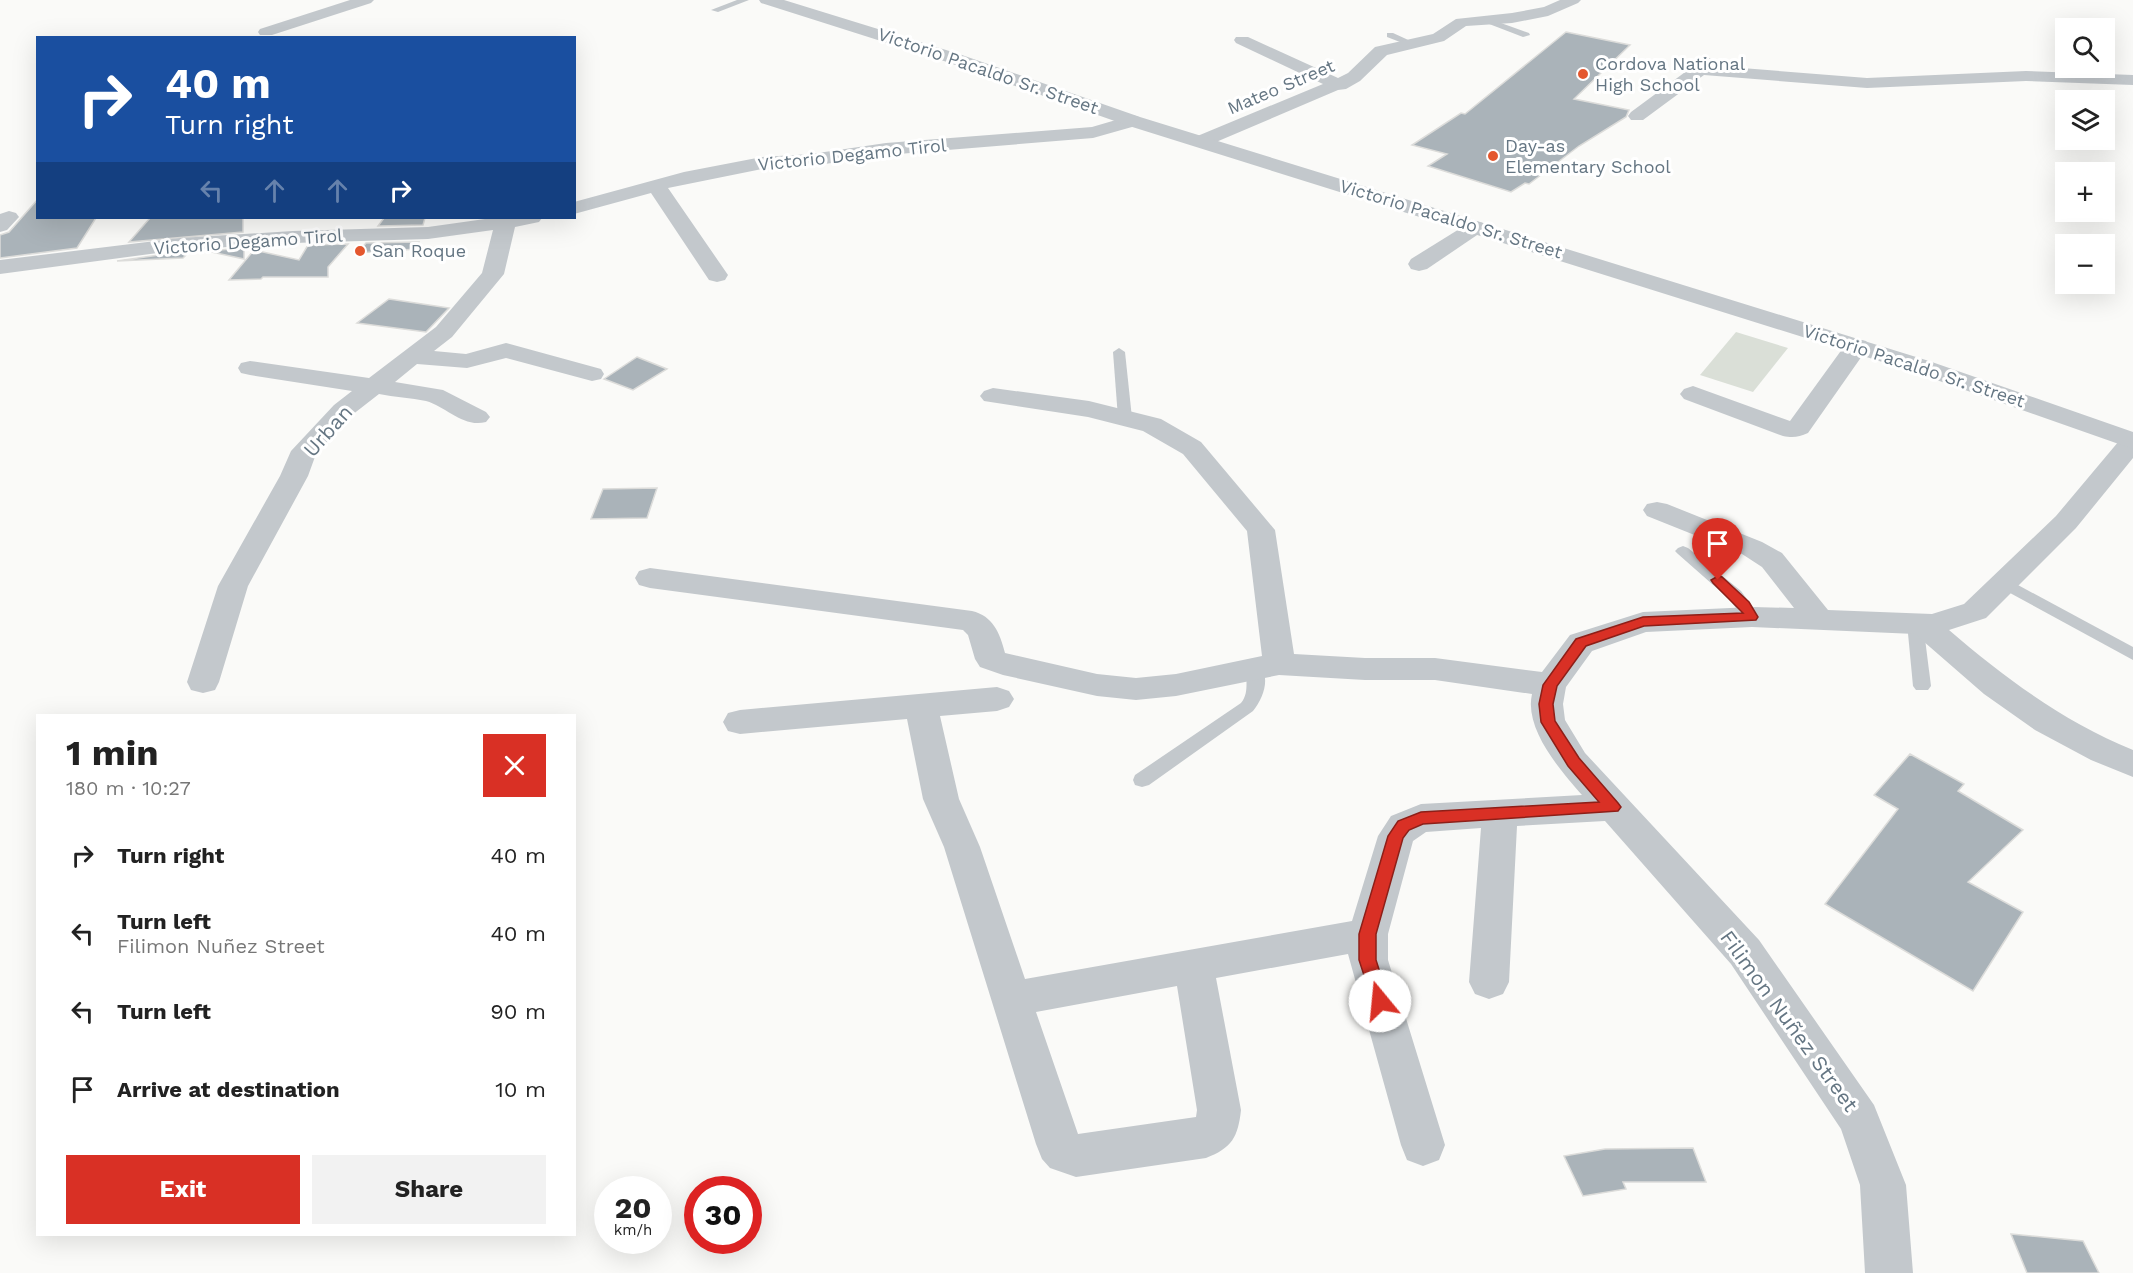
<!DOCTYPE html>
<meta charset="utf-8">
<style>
:root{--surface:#fff;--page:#f2f2f2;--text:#222;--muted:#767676;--accent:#d93025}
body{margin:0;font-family:"Work Sans",sans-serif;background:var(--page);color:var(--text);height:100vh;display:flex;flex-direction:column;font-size:22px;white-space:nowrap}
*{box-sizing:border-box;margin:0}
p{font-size:20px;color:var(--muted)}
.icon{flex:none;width:33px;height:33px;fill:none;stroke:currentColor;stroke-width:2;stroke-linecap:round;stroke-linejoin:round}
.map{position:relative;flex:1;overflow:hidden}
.side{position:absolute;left:36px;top:714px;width:540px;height:522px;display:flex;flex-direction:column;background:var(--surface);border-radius:0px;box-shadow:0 6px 24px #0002}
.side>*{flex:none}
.hud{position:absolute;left:36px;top:36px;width:540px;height:183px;border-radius:0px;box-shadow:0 6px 24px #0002;background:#1a4fa0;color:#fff;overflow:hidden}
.buttons{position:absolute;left:2055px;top:18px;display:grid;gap:12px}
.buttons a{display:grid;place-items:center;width:60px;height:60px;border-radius:0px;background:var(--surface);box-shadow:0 6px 24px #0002;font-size:30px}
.speed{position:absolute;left:594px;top:1176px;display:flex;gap:12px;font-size:30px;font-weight:700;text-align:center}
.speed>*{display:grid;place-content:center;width:78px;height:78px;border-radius:50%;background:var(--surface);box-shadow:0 6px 24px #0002;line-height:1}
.speed small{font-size:15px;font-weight:400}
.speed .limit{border:9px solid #d22;background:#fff;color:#111}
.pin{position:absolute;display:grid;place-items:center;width:51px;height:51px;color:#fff;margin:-62px -26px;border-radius:50% 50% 50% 0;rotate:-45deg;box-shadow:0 0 6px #0007}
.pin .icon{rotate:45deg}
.me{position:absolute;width:66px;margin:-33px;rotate:343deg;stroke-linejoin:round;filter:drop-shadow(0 0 4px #0008)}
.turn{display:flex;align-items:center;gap:21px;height:126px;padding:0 30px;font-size:27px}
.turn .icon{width:78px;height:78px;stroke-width:2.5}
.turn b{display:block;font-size:42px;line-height:51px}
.lanes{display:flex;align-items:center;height:57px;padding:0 30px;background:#0003;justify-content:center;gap:30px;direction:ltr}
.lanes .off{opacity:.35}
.round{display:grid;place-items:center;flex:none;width:63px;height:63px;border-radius:0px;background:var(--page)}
.headline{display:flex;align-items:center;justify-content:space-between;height:102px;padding:0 30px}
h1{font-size:36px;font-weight:700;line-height:45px}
.button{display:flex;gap:12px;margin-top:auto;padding:12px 30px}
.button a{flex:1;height:69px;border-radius:0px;background:var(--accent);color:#fff;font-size:24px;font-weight:700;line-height:69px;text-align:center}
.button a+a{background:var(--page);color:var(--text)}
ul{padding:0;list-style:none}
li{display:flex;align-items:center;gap:18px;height:78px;padding:0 30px}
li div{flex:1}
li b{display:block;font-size:22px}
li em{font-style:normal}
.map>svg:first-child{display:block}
</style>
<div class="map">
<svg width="2133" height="1273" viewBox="0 0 2133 1273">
<rect width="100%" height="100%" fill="#fafaf8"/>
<path fill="#dadfd7" d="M1736 332 1788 348 1753 392 1700 375Z"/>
<g fill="#aab3b9" stroke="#dcdcda" stroke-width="1.5">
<path d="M1566 32 1630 45 1574 99 1629 110 1626 117 1579 146 1529 184 1525 183 1511 192 1428 166 1447 154 1412 145 1461 113 1465 114Z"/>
<path d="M38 199V218H96L77 248 0 258V235L9 232Z"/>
<path d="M150 218H243V232L129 242Z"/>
<path d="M384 218H425L423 225 378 226Z"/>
<path d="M419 242 417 249 358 253 366 243Z"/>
<path d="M348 244 328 267V277H263L261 279 229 280 254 250 299 260 308 245Z"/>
<path d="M244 248V259L207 251Z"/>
<path d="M189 252 183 258 117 261 180 252Z"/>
<path d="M389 299 449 308 426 332 357 323Z"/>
<path d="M637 357 667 369 633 390 604 379Z"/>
<path d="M657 488 647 518 591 519 603 489Z"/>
<path d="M1910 754 1964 784 1958 791 2023 830 1968 882 2023 912 1973 991 1825 904 1898 809 1874 795Z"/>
<path d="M1693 1148 1706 1182H1623L1626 1189 1583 1196 1564 1156 1605 1149Z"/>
<path d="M2011 1234 2083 1241 2099 1273H2027Z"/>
</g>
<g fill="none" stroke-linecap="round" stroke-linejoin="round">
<g fill="#c3c8cc" fill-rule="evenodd">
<path d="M737 0H749L718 12 711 10Z"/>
<path d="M1487 18 1529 33 1530 35 1523 37 1484 22 1483 20Z"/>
<path d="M1387 33H1393L1417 44 1413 47 1387 37Z"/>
<path d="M1701 57H1707L1740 72 1733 74 1701 61Z"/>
<path d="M1119 348 1125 352 1132 418 1125 422 1118 418 1113 352Z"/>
<path d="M1683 546 1688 548 1741 591 1760 617 1758 621H1746L1729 599 1678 554 1675 551 1678 548Z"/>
<path d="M2005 578 2133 647V660L1999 587 1997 583Z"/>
<path d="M1915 618 1921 619 1923 623 1931 686 1928 690H1916L1913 686 1907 623 1909 619Z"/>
<path d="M1255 663 1261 665C1270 681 1263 698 1253 711L1149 785 1142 787 1135 785 1133 780 1135 775 1241 703C1251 690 1243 677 1249 665Z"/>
</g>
<g fill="#c3c8cc" fill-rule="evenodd">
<path d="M350 0H374L371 3 272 35H260L258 32 260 29Z"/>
<path d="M1560 0H1581L1578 3 1548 16 1512 23 1466 26 1444 41 1387 55 1360 81 1346 89 1338 90 1209 145H1195L1193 141 1195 137 1323 84 1236 43 1234 40 1236 37H1248L1338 78 1348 73 1375 47 1433 34 1456 19 1512 13 1544 7Z"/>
<path d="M1704 65 1867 78 2026 71 2133 75V85L2026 81 1867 88 1704 75 1643 120H1631L1628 116 1631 112 1692 67Z"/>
<path d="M1133 115 1139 117 1142 121 1139 125 1093 138 886 155 811 166 762 169 668 188 728 275 725 280 717 282 709 280 651 193 574 214V202L684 172 762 157 811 154 886 143 1092 127Z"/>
<path d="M9 211 16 213 19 217 7 230 0 232V214Z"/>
<path d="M492 218H542L539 222 515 227 504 274 452 337 434 351 466 354 506 343 601 369 604 374 601 379 592 381 506 358 467 368 417 364 395 382 443 390 486 412 490 417 486 422C463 428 447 407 426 401 411 398 394 397 379 394L352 415 316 454 308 476 248 586 219 682 215 690 203 693 191 690 187 682 218 586 280 476 291 451 334 405 352 391 250 375 241 373 238 368 241 363 250 361 369 378 436 327 482 273 493 230 428 239 293 243 180 250 0 274V260L180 238 293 231 428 227Z"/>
<path d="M1476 221 1483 223 1487 227 1483 231 1427 269 1419 271 1411 269 1408 264 1411 259 1469 223Z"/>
<path d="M1857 339 1866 341 1869 346 1808 433C1799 437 1793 438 1783 436L1684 399 1680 394 1684 389 1693 386 1790 421 1848 341Z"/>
<path d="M993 388 1089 401 1161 419 1201 442 1275 530 1294 654 1365 658H1435L1542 672 1570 635 1643 612 1752 607 1794 608 1762 567 1742 554 1647 516 1643 510 1647 504 1657 502 1667 504 1762 542 1782 553 1828 610 1932 614 1964 604 2056 516 2124 435 2133 433V458L2076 528 1986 618 1949 630C2005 678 2064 722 2133 750V777L2091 760 2035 730 1984 694 1915 634 1752 627 1646 632 1592 651 1566 687 1563 704 1565 720 1585 753 1759 940 1874 1105 1906 1185 1913 1273H1865L1860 1185 1841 1129 1731 964 1605 821 1517 826 1509 982 1503 994 1489 999 1475 994 1469 982 1481 828 1426 832 1413 841 1388 934V960L1445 1145 1439 1160 1423 1166 1407 1160 1401 1145 1348 954 1216 978 1241 1110C1238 1137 1232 1148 1206 1158L1076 1177 1050 1168 1042 1159 1036 1144 944 847 923 799 907 719 740 734 728 731 723 722 728 713 740 710 997 687 1009 691 1014 699 1009 707 997 711 940 716 959 799 980 847 1025 979 1352 921 1378 836 1391 816 1421 804 1582 795C1560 770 1524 729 1532 694L1435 680H1365L1279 675 1176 696 1136 700 1097 696 1003 675 980 667 975 659 968 635 963 630 650 588 639 585 635 578 639 571 650 568 972 611C993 616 1000 633 1005 653L1097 674 1136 678 1176 674 1262 656 1247 531 1183 454 1143 431 1088 417 984 401 980 396 984 391ZM1177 986 1197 1110 1196 1117 1078 1134 1036 1012Z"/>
</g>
<path fill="#c3c8cc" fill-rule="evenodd" d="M759 0H784L959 54 1140 117 1929 361 2133 432V449L1911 371 1126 125 947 62 761 3Z"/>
</g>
<path fill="#d93025" stroke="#8d1f18" stroke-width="1.5" d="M1718 576 1722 577 1749 602 1758 617 1756 620 1644 626 1586 646 1557 686 1553 704 1555 721 1579 758 1618 803 1621 807 1618 811 1423 824 1409 830 1403 838 1376 934V960L1389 1001 1386 1006 1380 1008 1374 1006 1359 960V934L1388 836 1398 821 1421 812 1599 802 1568 766 1541 722 1539 704 1543 685 1576 639 1643 617 1743 613 1713 583 1711 580Z"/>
<g fill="#e4572e" stroke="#fff" stroke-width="2">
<circle cx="1583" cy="74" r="6"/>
<circle cx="1493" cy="156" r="6"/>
<circle cx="360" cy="251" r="6"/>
</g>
<g text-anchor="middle" stroke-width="6" stroke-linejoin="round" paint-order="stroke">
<g font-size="18" fill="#657683" stroke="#fff" text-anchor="start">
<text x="1595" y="70">Cordova National<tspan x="1595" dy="21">High School</tspan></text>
<text x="1505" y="152">Day-as<tspan x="1505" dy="21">Elementary School</tspan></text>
<text x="372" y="257">San Roque</text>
</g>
<g font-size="18" fill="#657683" stroke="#fff">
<text transform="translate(988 71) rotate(19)" y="6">Victorio Pacaldo Sr. Street</text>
<text transform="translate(1281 87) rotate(-23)" y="6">Mateo Street</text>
<text transform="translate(852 155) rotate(-6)" y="6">Victorio Degamo Tirol</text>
<text transform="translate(1451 219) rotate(17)" y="6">Victorio Pacaldo Sr. Street</text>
<text transform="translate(248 242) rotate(-4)" y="6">Victorio Degamo Tirol</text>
<text transform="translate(1914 366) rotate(18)" y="6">Victorio Pacaldo Sr. Street</text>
</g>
<g font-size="21" fill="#657683" stroke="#fff">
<text transform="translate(328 431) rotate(-48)" y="7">Urban</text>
<text transform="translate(1789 1021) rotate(54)" y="7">Filimon Nuñez Street</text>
</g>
</g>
</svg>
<div class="buttons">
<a><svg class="icon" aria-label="search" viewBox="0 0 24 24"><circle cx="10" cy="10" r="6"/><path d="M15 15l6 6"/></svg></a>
<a><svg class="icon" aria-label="layers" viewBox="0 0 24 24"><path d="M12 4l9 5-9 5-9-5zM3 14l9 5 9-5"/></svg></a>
<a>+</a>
<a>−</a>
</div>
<div class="speed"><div>20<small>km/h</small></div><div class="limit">30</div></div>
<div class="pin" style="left:1718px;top:580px;background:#d93025"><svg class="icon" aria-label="arrive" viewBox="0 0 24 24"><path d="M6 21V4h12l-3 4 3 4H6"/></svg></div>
<svg class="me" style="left:1380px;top:1001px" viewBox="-20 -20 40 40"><circle r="19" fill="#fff"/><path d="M0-13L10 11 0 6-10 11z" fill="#d93025"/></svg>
<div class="hud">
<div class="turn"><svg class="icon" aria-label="right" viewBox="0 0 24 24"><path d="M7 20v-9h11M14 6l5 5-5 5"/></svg><div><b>40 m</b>Turn right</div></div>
<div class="lanes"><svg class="icon off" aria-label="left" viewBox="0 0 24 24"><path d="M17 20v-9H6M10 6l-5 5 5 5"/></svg><svg class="icon off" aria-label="ahead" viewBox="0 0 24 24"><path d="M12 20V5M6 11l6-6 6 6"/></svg><svg class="icon off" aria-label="ahead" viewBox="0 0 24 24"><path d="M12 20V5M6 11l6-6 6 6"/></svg><svg class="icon" aria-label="right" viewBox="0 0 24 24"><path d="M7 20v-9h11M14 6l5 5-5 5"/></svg></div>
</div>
<section class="side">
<div class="headline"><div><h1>1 min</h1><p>180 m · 10:27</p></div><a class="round" style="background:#d93025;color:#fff"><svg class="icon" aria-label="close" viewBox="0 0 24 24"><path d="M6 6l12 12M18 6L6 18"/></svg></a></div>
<ul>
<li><svg class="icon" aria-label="right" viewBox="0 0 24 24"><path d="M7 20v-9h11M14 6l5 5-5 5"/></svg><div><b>Turn right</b></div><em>40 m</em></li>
<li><svg class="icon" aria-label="left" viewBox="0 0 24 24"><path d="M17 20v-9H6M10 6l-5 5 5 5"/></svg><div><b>Turn left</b><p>Filimon Nuñez Street</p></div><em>40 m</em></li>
<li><svg class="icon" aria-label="left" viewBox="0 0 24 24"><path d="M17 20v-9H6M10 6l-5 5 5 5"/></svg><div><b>Turn left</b></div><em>90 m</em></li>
<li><svg class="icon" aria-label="arrive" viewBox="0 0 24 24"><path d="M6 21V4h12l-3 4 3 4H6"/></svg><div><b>Arrive at destination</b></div><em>10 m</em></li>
</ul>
<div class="button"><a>Exit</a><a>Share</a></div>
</section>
</div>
